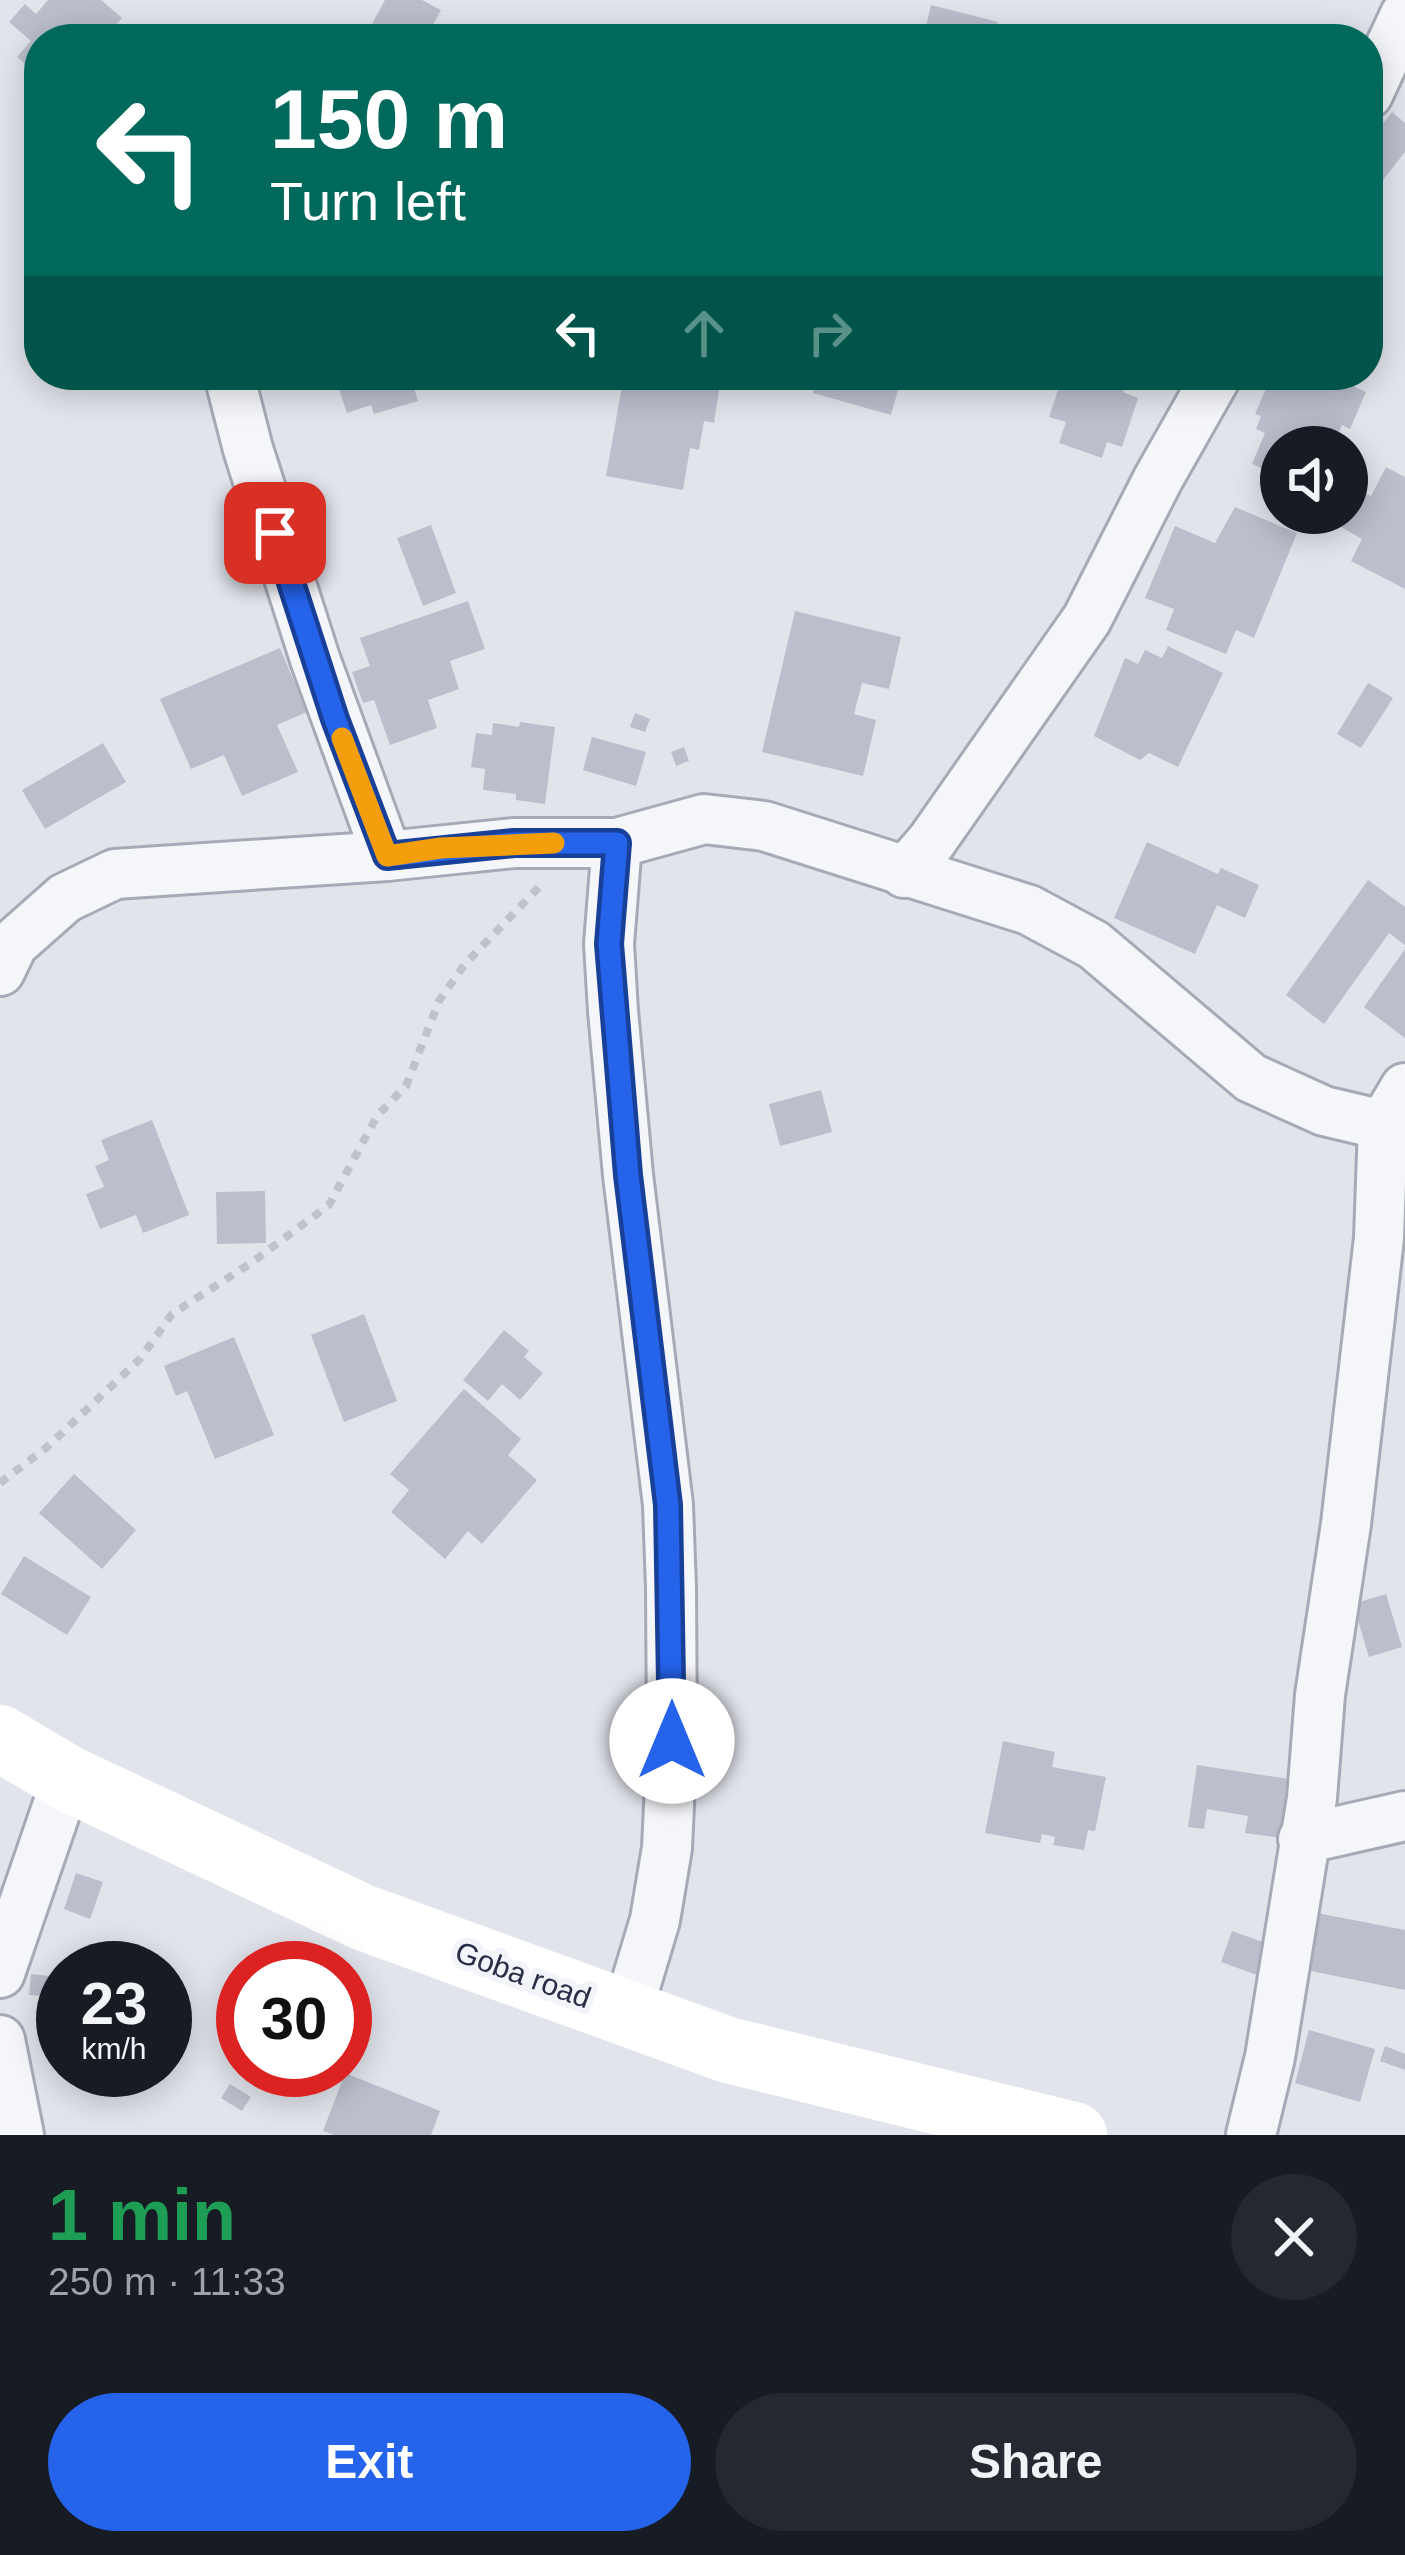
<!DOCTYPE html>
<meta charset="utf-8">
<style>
:root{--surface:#171b24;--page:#242831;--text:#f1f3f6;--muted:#9ea1a6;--accent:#2563eb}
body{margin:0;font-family:Helvetica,sans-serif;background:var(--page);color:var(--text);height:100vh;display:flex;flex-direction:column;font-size:45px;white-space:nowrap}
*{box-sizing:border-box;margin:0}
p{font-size:39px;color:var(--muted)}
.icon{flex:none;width:66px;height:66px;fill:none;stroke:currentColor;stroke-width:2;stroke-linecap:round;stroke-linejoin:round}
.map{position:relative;height:2135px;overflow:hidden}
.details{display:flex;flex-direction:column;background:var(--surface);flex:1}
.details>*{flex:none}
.hud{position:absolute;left:24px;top:24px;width:1359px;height:366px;border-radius:48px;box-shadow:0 6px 30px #0003;background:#00695c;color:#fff;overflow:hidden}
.controls{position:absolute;left:1260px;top:426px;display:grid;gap:24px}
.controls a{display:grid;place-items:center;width:108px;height:108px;border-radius:50%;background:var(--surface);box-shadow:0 6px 30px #0003;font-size:60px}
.speed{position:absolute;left:36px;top:1941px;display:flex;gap:24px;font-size:60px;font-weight:700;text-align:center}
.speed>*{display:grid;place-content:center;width:156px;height:156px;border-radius:50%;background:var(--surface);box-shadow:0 6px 30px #0003;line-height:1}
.speed small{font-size:30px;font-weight:400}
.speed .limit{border:18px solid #d22;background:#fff;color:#111}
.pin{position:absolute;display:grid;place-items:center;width:102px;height:102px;color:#fff;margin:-51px;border-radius:24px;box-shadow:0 6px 18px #0006}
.me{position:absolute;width:132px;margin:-66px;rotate:0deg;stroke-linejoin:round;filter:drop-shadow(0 0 9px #0008)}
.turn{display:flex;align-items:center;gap:42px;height:252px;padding:0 48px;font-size:54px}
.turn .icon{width:156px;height:156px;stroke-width:2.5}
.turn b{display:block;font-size:84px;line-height:102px}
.lanes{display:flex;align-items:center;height:114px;padding:0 48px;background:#0003;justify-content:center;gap:60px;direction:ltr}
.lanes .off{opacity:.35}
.round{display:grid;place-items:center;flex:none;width:126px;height:126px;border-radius:63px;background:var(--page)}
.overview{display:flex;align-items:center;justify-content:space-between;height:204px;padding:0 48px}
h1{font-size:72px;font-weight:800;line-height:90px;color:#1e9e55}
.action{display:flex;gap:24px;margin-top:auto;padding:24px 48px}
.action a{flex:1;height:138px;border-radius:72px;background:var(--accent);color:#fff;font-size:48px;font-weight:800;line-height:138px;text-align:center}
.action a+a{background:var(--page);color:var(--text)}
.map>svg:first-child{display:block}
</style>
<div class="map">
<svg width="1405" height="2135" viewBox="0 0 1405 2135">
<rect width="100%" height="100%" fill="#e2e4ec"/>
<g fill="#bbbfcc">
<path d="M48 0H101L122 18 105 37 108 39H39V76L17 57 31 41 9 22 25 4 36 14Z"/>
<path d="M385 0H422L441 10 425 39H364Z"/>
<path d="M931 5 998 22 994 39H923Z"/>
<path d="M1392 112 1405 123V152L1371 195 1368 192V142Z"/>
<path d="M340 375H410L418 401 374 414 371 405 347 413 335 377Z"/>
<path d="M624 375H672L720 383 714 423 704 421 699 450 690 448 683 490 606 476Z"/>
<path d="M818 375H902L891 415 813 393Z"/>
<path d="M1063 375H1128L1123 392 1138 398 1122 447 1107 442 1102 458 1059 443 1066 422 1049 417Z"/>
<path d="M1272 375H1284L1300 382 1303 375H1329L1366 392 1350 429 1342 425 1332 447H1281V477L1252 464 1265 433 1256 429 1261 416 1255 414Z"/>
<path d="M1386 467 1405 477V589L1351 561 1362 539 1339 526 1357 490 1371 496Z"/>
<path d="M1235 507 1297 533 1254 638 1236 630 1226 654 1166 630 1174 609 1145 598 1175 526 1215 543Z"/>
<path d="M431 525 456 593 423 606 397 538Z"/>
<path d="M468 601 485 649 450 661 459 689 428 700 437 728 390 745 374 700 363 703 352 672 370 666 360 638Z"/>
<path d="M795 611 901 637 889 689 862 683 854 714 876 720 863 776 762 752Z"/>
<path d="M1168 646 1223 673 1178 767 1149 753 1140 760 1094 736 1125 658 1138 664 1145 650 1162 658Z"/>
<path d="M280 648 307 712 277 725 298 772 242 796 224 755 191 769 160 699Z"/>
<path d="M1368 683 1393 698 1361 748 1337 734Z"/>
<path d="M635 713 650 719 645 732 630 727Z"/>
<path d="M520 722 555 727 545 804 516 800V794L483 790 485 769 471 767 476 733 492 735 493 723 519 727Z"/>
<path d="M592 737 646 752 636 786 583 770Z"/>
<path d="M103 743 126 782 45 829 22 790Z"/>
<path d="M684 747 689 761 676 766 671 752Z"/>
<path d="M1147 842 1218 874 1221 868 1259 885 1245 918 1217 905 1195 954 1114 918Z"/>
<path d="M1368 880 1405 907V945L1389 933 1324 1024 1286 995Z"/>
<path d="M1405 949V1038L1364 1007Z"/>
<path d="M821 1090 832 1132 780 1146 769 1104Z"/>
<path d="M152 1120 189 1215 143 1233 136 1215 100 1229 86 1194 104 1187 95 1166 109 1160 101 1140Z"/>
<path d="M265 1191 266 1243 217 1244 216 1192Z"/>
<path d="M364 1314 397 1401 344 1422 311 1335Z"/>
<path d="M504 1330 529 1351 524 1357 543 1373 520 1400 502 1384 488 1401 463 1380Z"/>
<path d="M234 1337 274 1435 215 1459 187 1391 176 1396 164 1366Z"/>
<path d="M464 1389 521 1439 508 1455 537 1480 482 1544 468 1531 445 1559 391 1512 409 1490 390 1474Z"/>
<path d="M74 1474 136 1530 102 1569 39 1513Z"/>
<path d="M24 1556 91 1597 67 1635 1 1594Z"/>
<path d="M1386 1594 1402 1647 1369 1657 1353 1604Z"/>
<path d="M1003 1741 1055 1752 1052 1767 1106 1777 1095 1831 1088 1830 1084 1850 1053 1845 1055 1837 1042 1834 1040 1843 985 1833Z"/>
<path d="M1197 1765 1289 1779 1281 1838 1245 1833 1248 1816 1207 1809 1204 1829 1188 1827Z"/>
<path d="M76 1873 103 1882 90 1919 64 1909Z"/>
<path d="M1312 1912 1405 1930V1990L1301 1969Z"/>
<path d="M1232 1931 1271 1945 1260 1976 1221 1962Z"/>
<path d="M31 1974 50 1976 48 1996 29 1995Z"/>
<rect x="57" y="2013" width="6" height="41"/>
<path d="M1309 2030 1375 2049 1360 2102 1295 2083Z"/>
<path d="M1385 2046 1405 2054V2070L1380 2061Z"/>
<path d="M345 2073 440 2111 431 2135H334L323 2131Z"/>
<path d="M230 2084 251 2097 242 2111 221 2098Z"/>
</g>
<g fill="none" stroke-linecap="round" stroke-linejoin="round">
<defs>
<g id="minor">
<path d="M1368 94 1405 15"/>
<path d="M229 375 248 449 315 659 387 856"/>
<path d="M617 843 609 944 613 1011 628 1175 668 1505 671 1588 672 1741 667 1848 655 1920 627 2013"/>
<path d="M904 873 931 842 1087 619 1158 479 1217 375"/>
<path d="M0 971 13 944 65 898 115 874 387 856 514 843H617L704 819 764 826 1029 910 1094 945 1251 1078 1324 1111 1383 1125"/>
<path d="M1303 1839 1405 1816"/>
<path d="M0 1973 67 1778"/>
<path d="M0 2040 19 2135"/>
<path d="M1251 2135 1270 2057 1312 1798 1320 1695 1346 1524 1379 1238 1383 1125 1405 1088"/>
</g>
</defs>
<use href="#minor" stroke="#a6aab7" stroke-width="54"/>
<path stroke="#c0c2ca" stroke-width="8" stroke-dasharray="9 9" stroke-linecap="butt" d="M0 1483 46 1448 140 1359 172 1314 251 1263 329 1205 377 1116 406 1086 439 1001 465 964 542 884"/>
<use href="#minor" stroke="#f5f6f9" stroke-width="48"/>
<path stroke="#fff" stroke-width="66" d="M0 1738 67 1778 362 1917 728 2050 1074 2135"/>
</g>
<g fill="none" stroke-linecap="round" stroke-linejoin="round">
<defs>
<path id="route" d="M275 533 335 719 387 856 514 843H617L609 944 628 1175 668 1505 672 1741"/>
</defs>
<use href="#route" stroke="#184099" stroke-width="30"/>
<use href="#route" stroke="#2563eb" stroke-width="21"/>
<path stroke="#f59e0b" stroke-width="21" d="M342 738 387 856 441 848 554 843"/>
</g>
<g text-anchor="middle" stroke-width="12" stroke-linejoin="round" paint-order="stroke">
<g font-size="30" fill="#282e46" stroke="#f2f4f9">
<text transform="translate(523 1975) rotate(20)" y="10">Goba road</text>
</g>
</g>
</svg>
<div class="controls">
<a><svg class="icon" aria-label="sound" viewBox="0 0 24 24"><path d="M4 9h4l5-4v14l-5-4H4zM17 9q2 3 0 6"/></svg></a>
</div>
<div class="speed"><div>23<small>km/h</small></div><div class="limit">30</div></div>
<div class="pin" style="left:275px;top:533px;background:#d93025"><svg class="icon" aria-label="arrive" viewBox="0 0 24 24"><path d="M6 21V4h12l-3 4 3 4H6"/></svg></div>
<svg class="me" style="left:672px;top:1741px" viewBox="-20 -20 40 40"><circle r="19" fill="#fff"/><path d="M0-13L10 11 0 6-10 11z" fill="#2563eb"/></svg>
<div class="hud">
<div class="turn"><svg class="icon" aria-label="left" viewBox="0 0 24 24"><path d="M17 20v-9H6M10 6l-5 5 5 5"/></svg><div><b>150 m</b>Turn left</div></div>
<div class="lanes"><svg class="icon" aria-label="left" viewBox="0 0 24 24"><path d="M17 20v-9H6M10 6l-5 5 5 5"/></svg><svg class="icon off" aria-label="ahead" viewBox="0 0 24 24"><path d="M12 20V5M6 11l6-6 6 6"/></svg><svg class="icon off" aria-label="right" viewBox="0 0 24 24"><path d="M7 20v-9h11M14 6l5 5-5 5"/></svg></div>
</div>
</div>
<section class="details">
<div class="overview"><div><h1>1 min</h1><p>250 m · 11:33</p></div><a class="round"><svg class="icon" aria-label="close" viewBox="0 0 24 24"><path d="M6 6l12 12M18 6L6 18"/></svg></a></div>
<div class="action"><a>Exit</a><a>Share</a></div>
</section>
